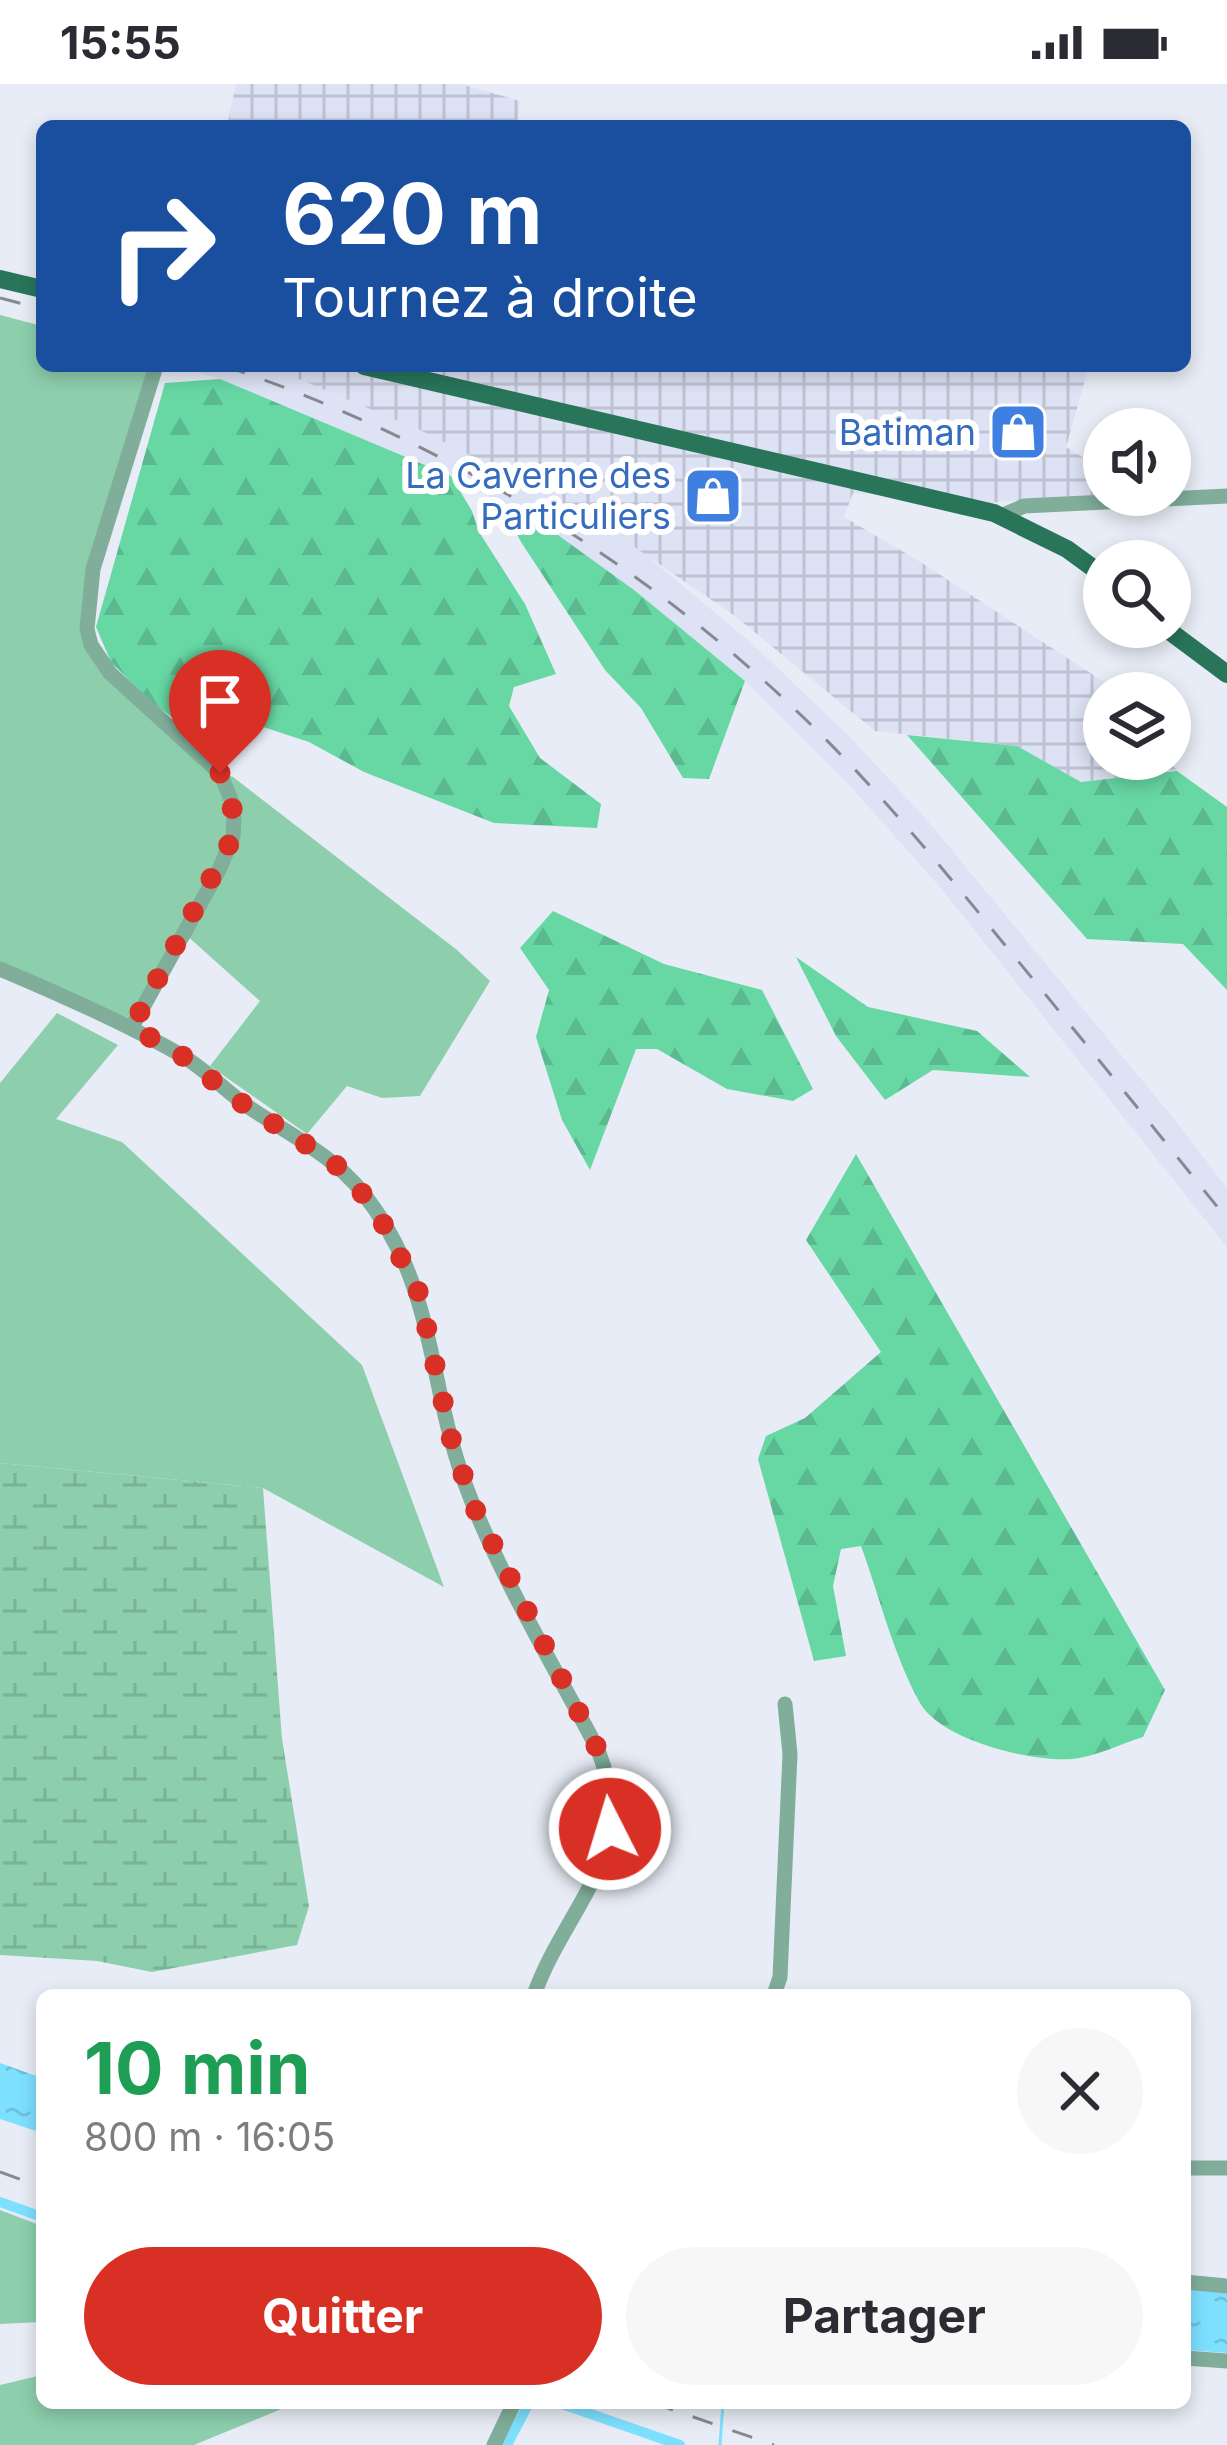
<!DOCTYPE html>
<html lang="fr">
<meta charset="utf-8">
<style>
:root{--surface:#fff;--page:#f7f7f7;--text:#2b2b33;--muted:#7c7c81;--accent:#d93025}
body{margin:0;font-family:Inter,sans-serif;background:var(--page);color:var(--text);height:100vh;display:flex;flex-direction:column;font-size:45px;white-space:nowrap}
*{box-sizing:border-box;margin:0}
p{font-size:39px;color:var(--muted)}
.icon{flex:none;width:66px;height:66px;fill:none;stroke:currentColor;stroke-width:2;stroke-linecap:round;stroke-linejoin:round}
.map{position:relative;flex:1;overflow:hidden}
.sheet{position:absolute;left:36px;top:1905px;width:1155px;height:420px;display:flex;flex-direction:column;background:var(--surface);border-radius:18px;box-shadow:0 6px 18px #0003}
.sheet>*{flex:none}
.guide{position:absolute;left:36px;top:36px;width:1155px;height:252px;border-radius:18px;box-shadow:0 6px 18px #0003;background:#1a4fa0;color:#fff;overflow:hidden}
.controls{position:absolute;left:1083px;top:324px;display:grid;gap:24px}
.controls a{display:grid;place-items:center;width:108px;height:108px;border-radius:50%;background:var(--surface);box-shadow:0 6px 18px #0003;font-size:60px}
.pin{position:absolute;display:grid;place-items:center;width:102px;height:102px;color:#fff;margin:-123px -51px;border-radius:50% 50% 50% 0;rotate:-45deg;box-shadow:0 0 12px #0007}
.pin .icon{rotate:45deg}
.me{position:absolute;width:132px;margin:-66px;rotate:355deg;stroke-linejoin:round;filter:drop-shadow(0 0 9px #0008)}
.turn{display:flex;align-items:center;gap:42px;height:252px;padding:0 48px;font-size:54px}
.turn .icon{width:156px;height:156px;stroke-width:2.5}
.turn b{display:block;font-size:84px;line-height:102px}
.round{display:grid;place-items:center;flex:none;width:126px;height:126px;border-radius:63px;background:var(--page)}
.overview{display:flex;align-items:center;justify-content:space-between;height:204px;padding:0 48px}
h1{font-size:72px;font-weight:700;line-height:90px;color:#1e9e55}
.primary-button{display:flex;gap:24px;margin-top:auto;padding:24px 48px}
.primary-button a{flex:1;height:138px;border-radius:72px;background:var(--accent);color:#fff;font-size:48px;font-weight:700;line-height:138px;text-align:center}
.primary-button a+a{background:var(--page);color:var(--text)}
.status{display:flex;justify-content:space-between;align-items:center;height:84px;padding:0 60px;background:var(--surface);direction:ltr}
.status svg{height:33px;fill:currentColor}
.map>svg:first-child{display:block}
</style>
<div class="status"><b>15:55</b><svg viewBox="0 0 49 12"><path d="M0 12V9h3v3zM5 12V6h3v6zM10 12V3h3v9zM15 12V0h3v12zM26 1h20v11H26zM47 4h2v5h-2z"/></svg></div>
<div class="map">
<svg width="1227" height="2361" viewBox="0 0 1227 2361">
<defs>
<pattern id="industrial-grid" width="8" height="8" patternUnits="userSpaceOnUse" patternTransform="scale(3)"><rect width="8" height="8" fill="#dde2f4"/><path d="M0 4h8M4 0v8" fill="none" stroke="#bec2d2"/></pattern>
<pattern id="forest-firs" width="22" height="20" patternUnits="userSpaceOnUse" patternTransform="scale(3)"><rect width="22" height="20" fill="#67d7a4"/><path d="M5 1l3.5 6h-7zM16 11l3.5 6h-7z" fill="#5ab98e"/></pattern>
<pattern id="wetland-marsh" width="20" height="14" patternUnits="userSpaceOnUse" patternTransform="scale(3)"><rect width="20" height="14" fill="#8dcfad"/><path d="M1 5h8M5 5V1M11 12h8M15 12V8" fill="none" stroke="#7ab296"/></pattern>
<pattern id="water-ripples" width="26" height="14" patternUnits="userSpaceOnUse" patternTransform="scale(3)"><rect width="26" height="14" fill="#7de0ff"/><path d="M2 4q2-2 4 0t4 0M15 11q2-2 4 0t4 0" fill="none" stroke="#6dc1db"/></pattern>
</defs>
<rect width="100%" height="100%" fill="#e8ecf6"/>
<path fill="#dde2f4" d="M177 282H268L420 346 589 432 647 472 749 557 849 652 927 736 1179 1041 1227 1104V1163L940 803 851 703 745 597 634 506 551 446 451 392 220 295Z"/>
<g fill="url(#industrial-grid)">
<path d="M236 0H461L520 17 517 42H227Z"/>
<path d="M268 282H1089L1066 363 1104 386V410L985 419 853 409 844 433 922 479 1121 609H1104V675H1169L1177 687 1081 698 1017 662 875 647 735 532 589 432 420 346Z"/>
</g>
<g fill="#8dcfad">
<path d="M0 231 42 242V282H156L99 465 91 560 220 689 233 693 457 866 490 897 420 1012 382 1014 347 1002 307 1050 210 982 260 917 185 850 132 943 0 885Z"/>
<path d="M57 929 118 961 56 1035 122 1058 362 1281 444 1503 263 1404 0 1379V999Z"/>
<path d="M0 2126 42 2142V2238L0 2240Z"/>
<path d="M42 2291V2319H296L194 2361H0V2301Z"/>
</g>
<g fill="url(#forest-firs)">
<path d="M220 295 451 392 472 427 479 448 525 520 556 590 514 603 509 622 540 674 601 720 597 744 494 739 364 688 309 658 260 642 209 659 152 619 111 578 96 543 165 299Z"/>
<path d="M506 429 551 446 634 506 745 597 709 695 683 694 641 624 605 586 521 458Z"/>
<path d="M907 651 1017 662 1081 698 1177 687 1227 723V906L1183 860 1087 855Z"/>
<path d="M553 827 664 880 762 906 813 1005 793 1017 727 1005 657 965H636L590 1086 562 1036 536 953 549 906 520 864Z"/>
<path d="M796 873 868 923 977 947 1030 993 933 986 885 1016 836 952Z"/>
<path d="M856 1070 1165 1606 1143 1653C1121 1660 1094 1673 1072 1675 1030 1678 941 1656 920 1619 893 1570 880 1514 861 1462L841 1465 833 1502 846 1572 814 1577 758 1375 766 1352 805 1334 881 1268 806 1156Z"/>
</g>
<path fill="url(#wetland-marsh)" d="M0 1379 263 1404 282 1655 309 1822 297 1861 152 1888 97 1877 0 1871Z"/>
<g fill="url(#water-ripples)">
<path d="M0 1979 42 1994V2049L0 2035Z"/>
<path d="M1185 2204 1227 2207V2269L1185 2266Z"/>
</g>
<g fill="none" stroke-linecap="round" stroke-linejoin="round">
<path stroke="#7de0ff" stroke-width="3" d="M720 2361 723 2319"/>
<g stroke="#7de0ff" stroke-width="10">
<path d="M0 2118 42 2133"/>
<path d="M559 2319 680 2361"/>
<path d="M507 2361 529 2319"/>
</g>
<g stroke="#80ae9a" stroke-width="15">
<path d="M1001 432 1024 422 1227 412"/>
<path d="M0 885C62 911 123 938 181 971 207 986 228 1010 253 1026 291 1051 333 1072 362 1108 435 1198 427 1294 464 1397 498 1490 552 1578 598 1666 640 1771 566 1821 534 1911"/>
<path d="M132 943 219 786 233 753 234 735 232 718 220 689 110 589 91 561 87 545 93 485 156 282"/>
<path d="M774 1911 780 1893 790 1670 785 1620"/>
<path d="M1185 2084H1227"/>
<path d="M1185 2198 1227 2202"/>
<path d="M1185 2274 1227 2277"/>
<path d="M494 2361 514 2319"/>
</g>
<g stroke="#28755a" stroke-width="18">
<path d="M0 195 42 205"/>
<path d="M364 282 994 429 1067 465 1104 492"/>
<path d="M1164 543 1227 590"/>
</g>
<g stroke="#878990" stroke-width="3" stroke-dasharray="21 21" stroke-linecap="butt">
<path d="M0 214 42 225"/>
<path d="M225 282C440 355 641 476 804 634 878 705 944 786 1009 866 1082 955 1155 1045 1227 1135"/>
<path d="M0 2088 42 2103"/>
<path d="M653 2319 774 2361"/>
</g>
</g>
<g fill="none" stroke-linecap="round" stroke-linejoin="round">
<path stroke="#d93025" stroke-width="21" stroke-dasharray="0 37.8" d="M220 689 232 718 233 753 132 943 184 973 234 1014 324 1072 345 1088 377 1128 419 1209 452 1358 474 1423 598 1666 610 1702V1745"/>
</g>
<defs>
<symbol id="shop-square" viewBox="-11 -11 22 22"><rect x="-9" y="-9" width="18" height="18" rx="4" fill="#3f7fe0" stroke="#fff"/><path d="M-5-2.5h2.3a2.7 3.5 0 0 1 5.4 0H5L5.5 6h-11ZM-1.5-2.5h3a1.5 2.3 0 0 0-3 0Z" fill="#fff"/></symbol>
</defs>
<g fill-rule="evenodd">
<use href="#shop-square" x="985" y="315" width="66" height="66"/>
<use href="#shop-square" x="680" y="379" width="66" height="66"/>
</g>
<g text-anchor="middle" stroke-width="12" stroke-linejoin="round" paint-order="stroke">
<g font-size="36" fill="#366cbe" stroke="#fff" text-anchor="end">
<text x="976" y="361">Batiman</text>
<text x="671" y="404">La Caverne des<tspan x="671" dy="41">Particuliers</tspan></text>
</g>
</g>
</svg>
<div class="controls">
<a><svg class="icon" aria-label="sound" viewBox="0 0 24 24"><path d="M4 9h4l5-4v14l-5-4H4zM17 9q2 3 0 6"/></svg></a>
<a><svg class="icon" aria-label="search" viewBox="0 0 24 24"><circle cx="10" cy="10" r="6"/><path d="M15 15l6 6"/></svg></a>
<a><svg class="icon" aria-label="layers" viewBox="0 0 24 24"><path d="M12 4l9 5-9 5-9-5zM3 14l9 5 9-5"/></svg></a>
</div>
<div class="pin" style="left:220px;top:689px;background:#d93025"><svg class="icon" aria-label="arrive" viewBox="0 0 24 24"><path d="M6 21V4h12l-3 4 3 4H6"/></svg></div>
<svg class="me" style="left:610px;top:1745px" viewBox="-20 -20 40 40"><circle r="17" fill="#d93025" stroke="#fff" stroke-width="3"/><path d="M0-11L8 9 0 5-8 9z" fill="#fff"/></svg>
<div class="guide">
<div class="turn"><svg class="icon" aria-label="right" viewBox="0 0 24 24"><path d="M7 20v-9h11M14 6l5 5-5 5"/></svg><div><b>620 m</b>Tournez à droite</div></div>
</div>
<section class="sheet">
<div class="overview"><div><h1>10 min</h1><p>800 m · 16:05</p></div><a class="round"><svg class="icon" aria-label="close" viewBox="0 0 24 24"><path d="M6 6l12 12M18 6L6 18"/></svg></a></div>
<div class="primary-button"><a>Quitter</a><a>Partager</a></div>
</section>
</div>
